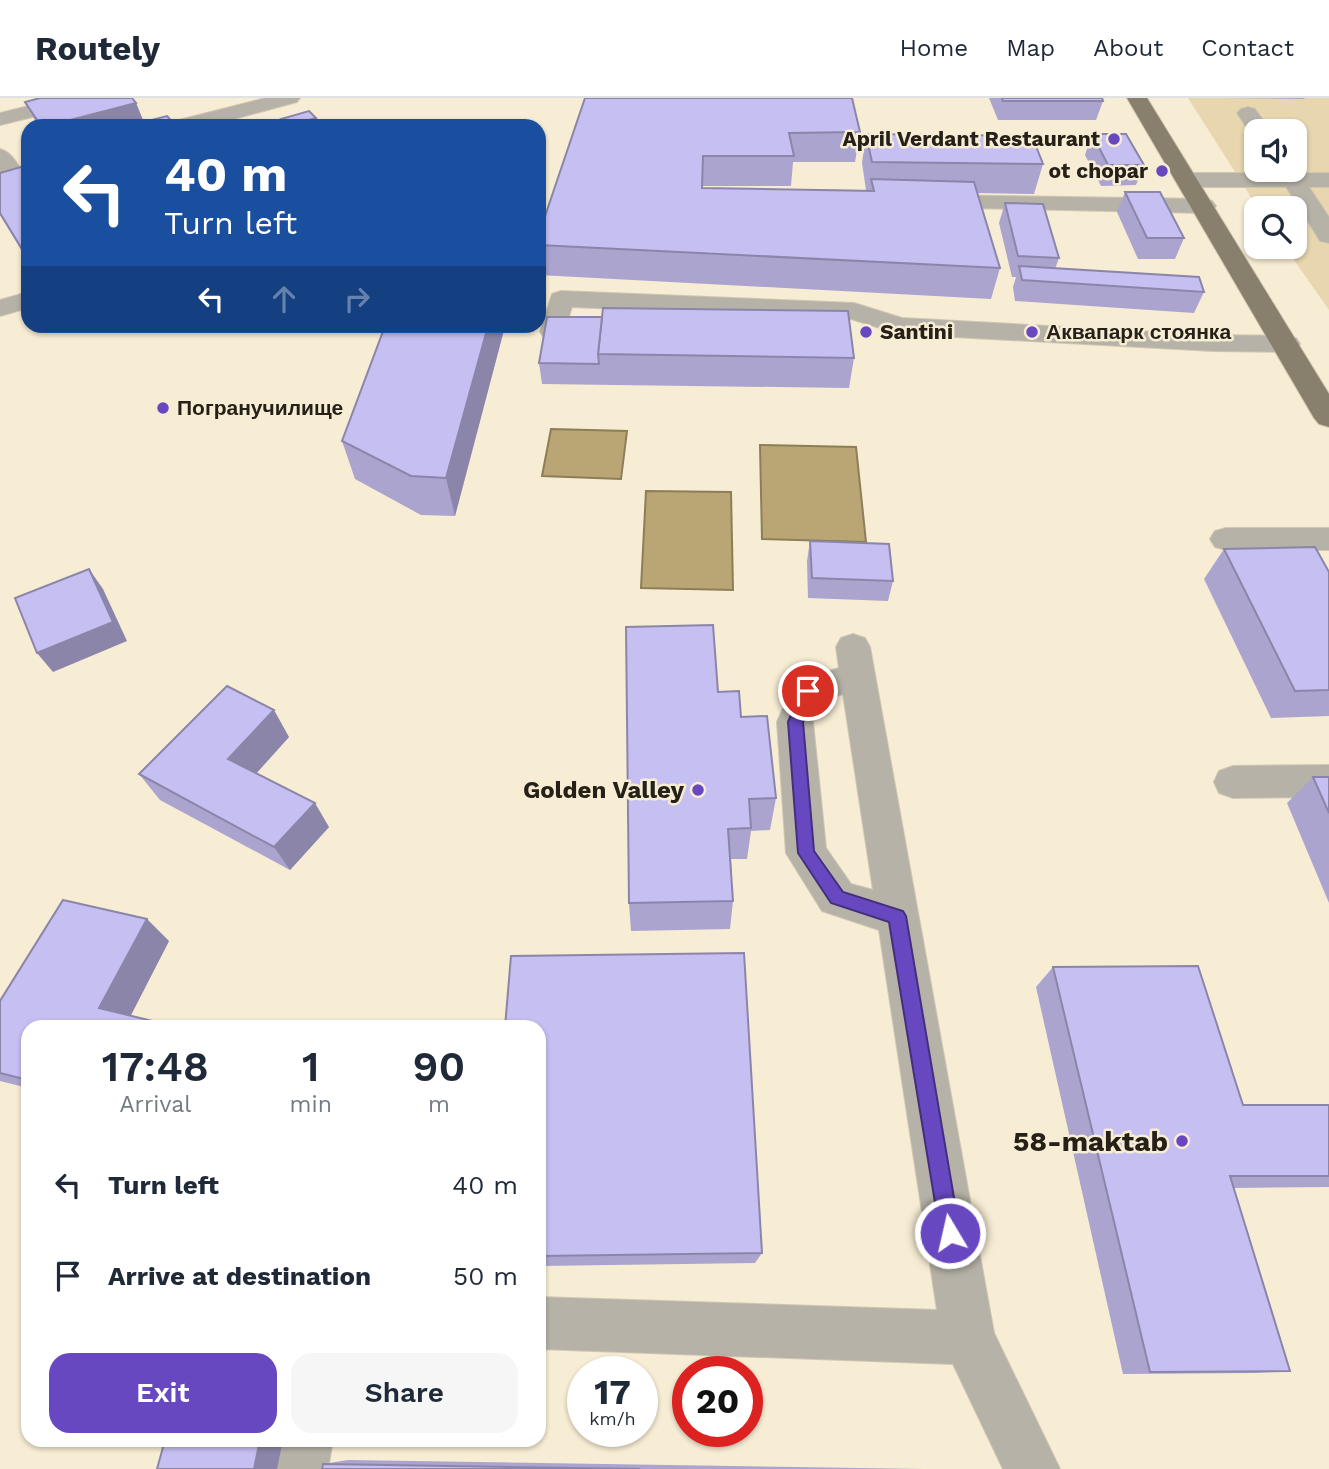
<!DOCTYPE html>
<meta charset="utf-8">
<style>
:root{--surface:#fff;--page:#f6f6f7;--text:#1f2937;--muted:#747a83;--line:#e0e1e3;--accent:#6848c1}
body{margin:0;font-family:"Work Sans",sans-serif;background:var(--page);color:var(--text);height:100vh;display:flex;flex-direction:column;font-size:26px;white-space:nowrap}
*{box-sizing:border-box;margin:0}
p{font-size:23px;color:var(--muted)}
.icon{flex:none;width:38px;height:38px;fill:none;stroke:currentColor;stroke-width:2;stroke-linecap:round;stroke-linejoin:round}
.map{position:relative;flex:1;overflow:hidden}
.panel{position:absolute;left:21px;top:922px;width:525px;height:427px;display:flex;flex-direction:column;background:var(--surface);border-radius:21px;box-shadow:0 2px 5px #0004}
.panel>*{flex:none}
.guide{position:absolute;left:21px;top:21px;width:525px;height:214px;border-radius:21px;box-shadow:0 2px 5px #0004;background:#1a4fa0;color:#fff;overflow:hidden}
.fabs{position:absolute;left:1244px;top:21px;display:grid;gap:14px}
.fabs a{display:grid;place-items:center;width:63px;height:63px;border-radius:14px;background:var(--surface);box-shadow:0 2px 5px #0004;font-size:35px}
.speed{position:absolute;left:567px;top:1258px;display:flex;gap:14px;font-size:35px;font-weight:700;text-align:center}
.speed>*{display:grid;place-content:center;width:91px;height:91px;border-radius:50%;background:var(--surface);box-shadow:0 2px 5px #0004;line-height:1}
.speed small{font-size:18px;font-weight:400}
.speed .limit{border:10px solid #d22;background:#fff;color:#111}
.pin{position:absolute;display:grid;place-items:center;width:60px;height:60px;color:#fff;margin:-30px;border:4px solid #fff;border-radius:50%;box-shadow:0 2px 7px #0007}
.me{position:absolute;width:77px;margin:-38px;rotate:351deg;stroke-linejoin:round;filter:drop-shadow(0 0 5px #0008)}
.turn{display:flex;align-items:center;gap:24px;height:147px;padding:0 28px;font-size:32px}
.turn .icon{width:91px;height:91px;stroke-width:2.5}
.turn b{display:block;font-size:49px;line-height:60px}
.lanes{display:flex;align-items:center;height:66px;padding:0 28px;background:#0003;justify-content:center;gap:35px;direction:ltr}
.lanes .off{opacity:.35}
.eta{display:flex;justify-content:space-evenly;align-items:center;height:119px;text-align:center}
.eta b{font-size:42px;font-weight:600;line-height:49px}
.cta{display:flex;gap:14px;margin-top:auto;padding:14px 28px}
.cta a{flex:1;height:80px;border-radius:21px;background:var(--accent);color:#fff;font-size:28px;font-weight:600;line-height:80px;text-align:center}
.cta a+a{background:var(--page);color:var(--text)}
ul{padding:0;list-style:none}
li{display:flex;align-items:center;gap:21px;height:91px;padding:0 28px}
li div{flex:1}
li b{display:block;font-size:26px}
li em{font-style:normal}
header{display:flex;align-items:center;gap:42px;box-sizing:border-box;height:98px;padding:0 35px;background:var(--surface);border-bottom:2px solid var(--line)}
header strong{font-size:33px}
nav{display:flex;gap:38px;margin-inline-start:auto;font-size:24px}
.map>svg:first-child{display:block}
</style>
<header>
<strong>Routely</strong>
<nav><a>Home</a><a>Map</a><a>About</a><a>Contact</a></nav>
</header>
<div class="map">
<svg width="1329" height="1371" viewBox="0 0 1329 1371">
<rect width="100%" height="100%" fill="#f7ecd4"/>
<path fill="#e7d6ae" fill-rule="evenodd" d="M1188 0H1329V212L1285 149H1295V110H1258ZM1256 33H1295V72H1256Z"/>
<g fill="#baa675" stroke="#8d7e59" stroke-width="2">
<path d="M551 331 627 333 621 381 542 378Z"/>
<path d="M760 347 856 349 866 444 762 441Z"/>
<path d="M646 393 731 394 733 492 641 490Z"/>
</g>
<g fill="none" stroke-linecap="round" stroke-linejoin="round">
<defs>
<g id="minor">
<path d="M61 0H97L94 4 0 27V15Z"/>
<path d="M266 0H300L297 4 208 28H172L175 23Z"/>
<path d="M1248 9 1255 11 1271 33H1256V39L1252 38 1237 15 1241 11Z"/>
<path d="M0 51C11 54 16 64 22 73L19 78H3L0 74Z"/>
<path d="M1295 67 1300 75H1329V89H1309L1329 119V145L1320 143 1286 89H1189L1181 87 1178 82 1181 77 1189 75H1278L1276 72H1295Z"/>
<path d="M926 97 1204 101 1212 103 1216 108 1212 113 1204 115 918 109 914 104 918 99Z"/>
<path d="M561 193 854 205 902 220 1213 237 1286 238 1296 240 1300 246 1296 252 1286 254 1213 253 899 236 851 221 572 209 562 240 553 242 544 240 540 234 552 196Z"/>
<path d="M28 194V210L0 218V202Z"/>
<path d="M1226 430H1329V452H1226L1215 449 1210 441 1215 433Z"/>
<path d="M853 536 865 540 870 549 994 1235 1060 1371H1003L953 1266 539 1251V1199L937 1212 879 832 822 813 786 755 777 624 795 583 839 570 836 549 841 540ZM843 596 873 792 851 786 826 750 813 624 822 603Z"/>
<path d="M1329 667V699L1233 700 1219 695 1214 684 1219 673 1233 668Z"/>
<path d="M277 1342H333L328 1371H272Z"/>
</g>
<path id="major" d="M1127 0H1147L1329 296V329L1319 326 1314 320Z"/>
</defs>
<use href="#minor" stroke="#d1c7b2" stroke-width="2"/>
<use href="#major" stroke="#d1c7b2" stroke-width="2"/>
<use href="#minor" fill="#b6b2a7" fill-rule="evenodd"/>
<use href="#major" fill="#88806d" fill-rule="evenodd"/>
</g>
<g fill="#aaa4cf">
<path d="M585 0 860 34 855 64H793L791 88H702V90L866 92 862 65 866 36 1043 66 1034 96 977 95 1000 170 991 201 539 177V136Z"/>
<path d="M989 0H1102L1103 3 1096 22H998Z"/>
<path d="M1225 0H1305L1304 1Z"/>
<path d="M25 4 136 5 144 24 176 28H38Z"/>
<path d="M1092 36 1144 67 1136 87 1101 88 1085 57Z"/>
<path d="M28 67V163L0 117V75Z"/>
<path d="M1125 94 1184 140 1175 161H1138L1117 114Z"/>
<path d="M1005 105 1059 160 1055 171 1204 194 1194 215 1015 203 1013 189 1016 179H1012L999 125Z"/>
<path d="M547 219 854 260 849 290 542 286 539 265Z"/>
<path d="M385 228H505L455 418 421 417 355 381 342 343Z"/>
<path d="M810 443 893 483 888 503 808 500 807 463Z"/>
<path d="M1224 451 1329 474V618L1271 620 1204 481Z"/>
<path d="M718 594 741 619 776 700 770 732 751 733 747 761H731L733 803 730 831 631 833 629 805Z"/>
<path d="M289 639 256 675 329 729 290 772 160 702 139 676Z"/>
<path d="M1313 679H1329V805L1287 705Z"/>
<path d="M169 843 130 918 28 929V990L0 983V903Z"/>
<path d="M1053 869 1243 1007H1329V1089L1233 1090 1290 1273 1255 1275 1123 1276 1036 889Z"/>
<path d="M539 929 762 1155 755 1165 539 1168Z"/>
<path d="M348 1362 923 1371H322L323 1366Z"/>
</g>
<g fill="#8b86a9">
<path d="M136 5 144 25 133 28H47Z"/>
<path d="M316 20 318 28H287Z"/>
<path d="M488 228H505L455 418 446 380Z"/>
<path d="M89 471 103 491 127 543 53 574 37 555Z"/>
<path d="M274 612 289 639 246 687 228 661Z"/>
<path d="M315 705 329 729 290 772 274 749Z"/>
<path d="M147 821 169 843 125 929 99 910Z"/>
<path d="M260 1342H283L277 1371H254Z"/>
</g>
<g fill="#c6bff1" stroke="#8b86a9" stroke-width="2">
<path d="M40 0H132L136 5 47 28H41L25 4Z"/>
<path d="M585 0H852L860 34 789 35 794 58H703L702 90 874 93 871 81 974 84 1000 170 539 147V136Z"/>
<path d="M1002 0H1102L1103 3H1003Z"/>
<path d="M309 13 316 20 287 28 281 21Z"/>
<path d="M167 18 176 28H128Z"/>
<path d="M866 36 1032 38 1043 66 872 64Z"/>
<path d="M1092 36H1126L1144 67H1108Z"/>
<path d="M28 67V161L0 115V75Z"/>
<path d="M1125 94H1160L1184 140H1147Z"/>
<path d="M1005 105 1043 106 1059 160 1018 158Z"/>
<path d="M1019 168 1199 179 1204 194 1022 182Z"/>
<path d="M603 210 848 213 854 260 598 256Z"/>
<path d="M547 219H602L598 256 599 266 539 265Z"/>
<path d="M385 228H488L446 380 411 378 342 343Z"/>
<path d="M810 443 889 446 893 483 812 480Z"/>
<path d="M1315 449 1329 474V592L1295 593 1224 451Z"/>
<path d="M89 471 113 524 37 555 15 500Z"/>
<path d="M713 527 718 594 739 593 741 619 767 618 776 700 749 701 751 730 728 731 733 803 629 805 626 529Z"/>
<path d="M227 588 274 612 228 661 315 705 274 749 139 676Z"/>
<path d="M1313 679H1329V715Z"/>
<path d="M63 802 147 821 99 910 177 929H28V982L0 975V903Z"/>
<path d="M744 855 762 1155 539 1158V929H505L511 858Z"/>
<path d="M1198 868 1243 1007H1329V1078H1230L1290 1273 1150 1274 1053 869Z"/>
<path d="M165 1342H260L254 1371H157Z"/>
<path d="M323 1366 640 1371H322Z"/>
</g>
<path fill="#6848c1" stroke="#442f7d" stroke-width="2" d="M808 587 816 593 803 624 814 753 843 794 903 813 906 818 960 1135 957 1142 950 1145 943 1142 940 1135 889 824 831 805 798 755 788 624 803 589Z"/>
<g fill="#6848c1" stroke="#f7ecd4" stroke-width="2.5">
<circle cx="1114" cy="41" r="7"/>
<circle cx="1162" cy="73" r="7"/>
<circle cx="866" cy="234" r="7"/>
<circle cx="1032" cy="234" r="7"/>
<circle cx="163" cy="310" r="7"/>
<circle cx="698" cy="692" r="7"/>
<circle cx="1182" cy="1043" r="7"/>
</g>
<g text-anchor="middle" stroke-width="5" stroke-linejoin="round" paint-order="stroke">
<g font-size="21" font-weight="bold" fill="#252118" stroke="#f7ecd4" text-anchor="start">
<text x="1100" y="48" text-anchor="end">April Verdant Restaurant</text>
<text x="1148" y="80" text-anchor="end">ot chopar</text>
<text x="880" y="241">Santini</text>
<text x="1046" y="241">Аквапарк стоянка</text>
<text x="177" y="317">Погранучилище</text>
</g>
<g font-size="24" font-weight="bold" fill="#252118" stroke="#f7ecd4" text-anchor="end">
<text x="684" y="700">Golden Valley</text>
</g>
<g font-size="28" font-weight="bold" fill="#252118" stroke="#f7ecd4" text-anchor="end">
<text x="1168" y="1053">58-maktab</text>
</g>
</g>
</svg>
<div class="fabs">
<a><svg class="icon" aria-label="sound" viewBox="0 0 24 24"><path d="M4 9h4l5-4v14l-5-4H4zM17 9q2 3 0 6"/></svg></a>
<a><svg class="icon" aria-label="search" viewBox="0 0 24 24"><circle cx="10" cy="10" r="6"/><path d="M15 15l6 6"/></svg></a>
</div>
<div class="speed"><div>17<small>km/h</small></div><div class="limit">20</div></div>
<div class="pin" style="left:808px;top:593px;background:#d93025"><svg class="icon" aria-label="arrive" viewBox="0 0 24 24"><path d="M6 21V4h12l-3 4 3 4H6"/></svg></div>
<svg class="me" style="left:950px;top:1135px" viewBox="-20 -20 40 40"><circle r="17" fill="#6848c1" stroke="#fff" stroke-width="3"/><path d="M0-11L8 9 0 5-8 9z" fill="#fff"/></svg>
<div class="guide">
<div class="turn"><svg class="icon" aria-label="left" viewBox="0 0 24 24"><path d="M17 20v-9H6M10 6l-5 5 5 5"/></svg><div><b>40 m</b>Turn left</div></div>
<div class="lanes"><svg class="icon" aria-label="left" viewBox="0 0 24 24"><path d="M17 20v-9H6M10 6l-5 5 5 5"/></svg><svg class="icon off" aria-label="ahead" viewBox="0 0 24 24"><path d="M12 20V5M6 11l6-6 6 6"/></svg><svg class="icon off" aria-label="right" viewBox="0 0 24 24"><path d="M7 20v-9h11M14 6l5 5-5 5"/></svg></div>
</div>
<section class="panel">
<div class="eta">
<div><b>17:48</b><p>Arrival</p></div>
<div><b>1</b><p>min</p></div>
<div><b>90</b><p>m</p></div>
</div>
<ul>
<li><svg class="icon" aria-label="left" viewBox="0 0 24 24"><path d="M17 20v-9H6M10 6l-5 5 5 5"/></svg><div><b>Turn left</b></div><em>40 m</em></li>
<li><svg class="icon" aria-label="arrive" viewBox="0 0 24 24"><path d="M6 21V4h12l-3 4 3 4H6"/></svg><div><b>Arrive at destination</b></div><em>50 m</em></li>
</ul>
<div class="cta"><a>Exit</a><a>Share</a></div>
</section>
</div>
